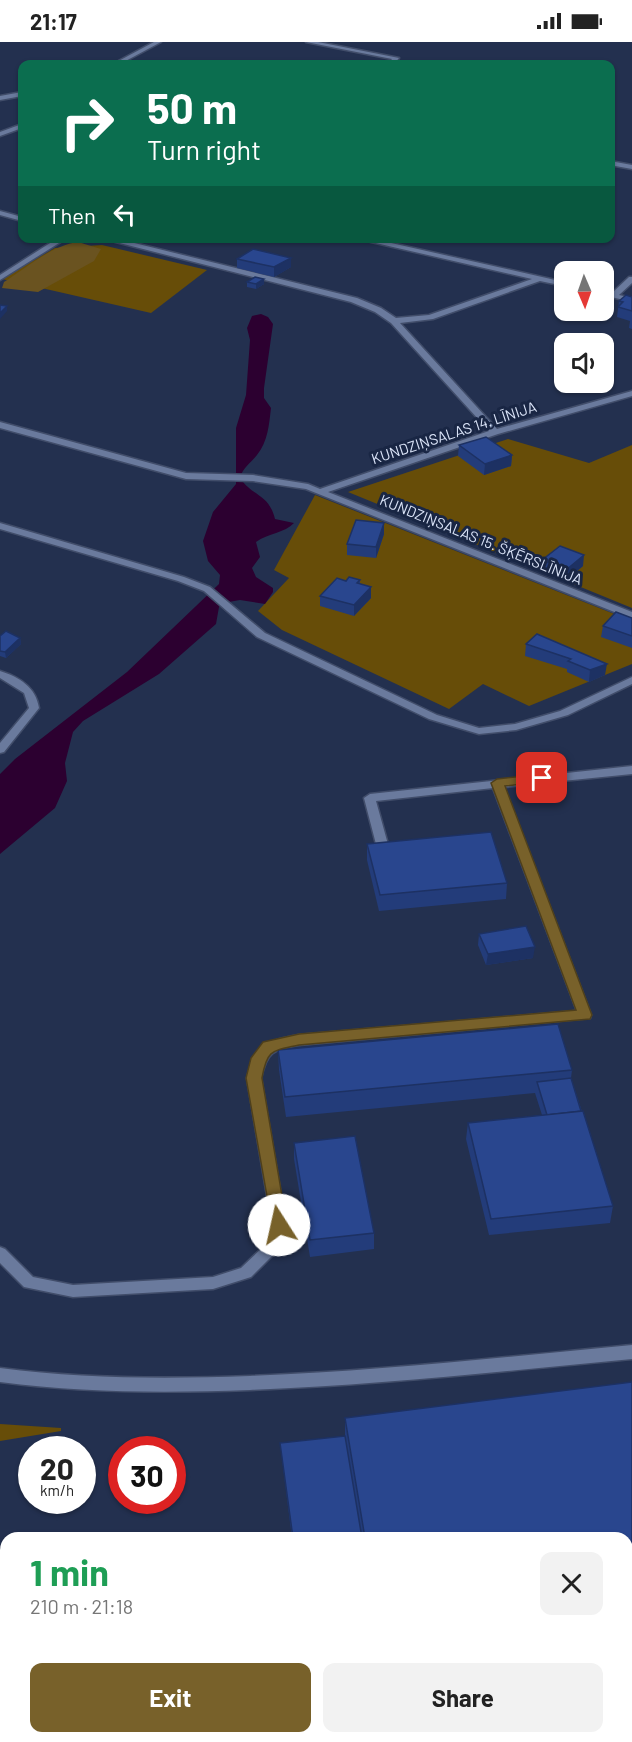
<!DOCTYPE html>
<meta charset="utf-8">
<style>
:root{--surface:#fff;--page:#f2f2f2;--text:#222;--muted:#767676;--accent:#78612a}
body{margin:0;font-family:Barlow,sans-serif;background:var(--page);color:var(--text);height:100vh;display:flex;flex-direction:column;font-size:22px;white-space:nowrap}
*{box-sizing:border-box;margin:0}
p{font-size:20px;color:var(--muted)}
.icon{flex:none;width:33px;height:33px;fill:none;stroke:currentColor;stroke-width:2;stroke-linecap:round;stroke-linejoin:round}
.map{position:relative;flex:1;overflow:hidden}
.drawer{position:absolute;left:0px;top:1490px;width:633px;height:212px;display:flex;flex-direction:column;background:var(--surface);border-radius:18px 18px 0 0;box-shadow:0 2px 4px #0004}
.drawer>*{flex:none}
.hud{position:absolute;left:18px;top:18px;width:597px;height:183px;border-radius:12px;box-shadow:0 2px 4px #0004;background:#0b6e4f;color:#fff;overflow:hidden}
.needle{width:39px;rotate:178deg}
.buttons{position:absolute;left:554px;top:219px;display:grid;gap:12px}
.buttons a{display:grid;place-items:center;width:60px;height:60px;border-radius:12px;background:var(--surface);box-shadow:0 2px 4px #0004;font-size:30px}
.speed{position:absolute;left:18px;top:1394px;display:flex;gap:12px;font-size:30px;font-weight:700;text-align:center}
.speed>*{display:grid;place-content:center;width:78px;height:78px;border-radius:50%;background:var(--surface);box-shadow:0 2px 4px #0004;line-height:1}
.speed small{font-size:15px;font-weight:400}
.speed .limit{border:9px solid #d22;background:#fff;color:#111}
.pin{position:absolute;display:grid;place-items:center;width:51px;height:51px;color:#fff;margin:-26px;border-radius:12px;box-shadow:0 3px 9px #0006}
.me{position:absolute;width:66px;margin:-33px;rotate:350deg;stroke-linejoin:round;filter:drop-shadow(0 0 4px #0008)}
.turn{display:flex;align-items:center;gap:21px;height:126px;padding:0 30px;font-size:27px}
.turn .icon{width:78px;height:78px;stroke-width:2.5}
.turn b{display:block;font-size:42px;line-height:51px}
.then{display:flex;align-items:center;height:57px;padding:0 30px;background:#0003;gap:12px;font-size:22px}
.round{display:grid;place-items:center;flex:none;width:63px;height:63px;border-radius:12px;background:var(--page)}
.head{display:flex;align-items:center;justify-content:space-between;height:102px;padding:0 30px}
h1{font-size:36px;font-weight:700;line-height:45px;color:#1e9e55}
.button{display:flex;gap:12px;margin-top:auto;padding:12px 30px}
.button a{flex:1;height:69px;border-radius:12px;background:var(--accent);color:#fff;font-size:24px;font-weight:700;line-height:69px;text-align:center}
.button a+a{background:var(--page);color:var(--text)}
.status{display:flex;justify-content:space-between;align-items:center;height:42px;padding:0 30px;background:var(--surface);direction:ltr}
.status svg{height:16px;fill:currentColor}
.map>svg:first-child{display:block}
</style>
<div class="status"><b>21:17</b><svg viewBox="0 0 49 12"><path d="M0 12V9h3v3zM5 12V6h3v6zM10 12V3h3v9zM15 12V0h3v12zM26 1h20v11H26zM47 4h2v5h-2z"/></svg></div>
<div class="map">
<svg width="632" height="1700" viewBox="0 0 632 1700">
<rect width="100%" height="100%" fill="#23304f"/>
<g fill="#674d08">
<path d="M102 203 207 228 151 271 2 237 55 206Z"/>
<path d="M508 397 589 421 632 403V566L348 450Z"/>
<path d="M315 453 632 579V622L529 664 483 642 449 667 282 588 258 569 289 536 274 528Z"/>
<path d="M0 1382 61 1386V1389L0 1399Z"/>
</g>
<path fill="#6a5320" d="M78 200 101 207 94 219 38 250 2 246 4 240C25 227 52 203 78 200Z"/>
<path fill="#2c0030" d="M261 272 268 275 273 282 264 346V356L271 366C269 383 268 399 257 413 251 421 243 425 240 436 253 455 269 452 275 477L294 481C285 491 268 491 256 500L260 515 252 526 256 535 273 546V550L265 562 240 558 223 561 219 565 216 582 159 632 83 679 73 690 65 721 67 739 55 766 0 812V732L15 717 127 630 219 542 220 533 208 519 203 499 213 470 236 442V386L246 353 250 298 247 286 252 274Z"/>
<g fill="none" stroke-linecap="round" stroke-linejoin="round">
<defs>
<g id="street">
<path d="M154 0H161L120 22H113Z"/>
<path d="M306 0H318L399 16 394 22H388L392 17Z"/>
<path d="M22 50V54L0 58V54Z"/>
<path d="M22 82V86L0 94V90Z"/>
<path d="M610 119 632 123V127L610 123Z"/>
<path d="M0 169 22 175V179L0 173Z"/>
<path d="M58 196H67L0 238V233Z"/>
<path d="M100 196H114L357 256 381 266 396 276 429 273 532 237 354 196H369L564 240V244L540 239 433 277 400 281 497 387 632 349V354L498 392 328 450 632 570V577L306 447 253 439 186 437 0 386V380L186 431 253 433 308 442 320 447 489 389 391 281 375 270 351 260Z"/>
<path d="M629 235H632V241L619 253 632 256V260L603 253V249L612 251Z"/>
<path d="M0 481 184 535 210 545 265 591 437 673 479 686 515 682 560 669 632 635V642L568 673 516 688 479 692 429 677 257 595 204 549 178 539 0 487Z"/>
<path d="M0 629C19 635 36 645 39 666L4 710 0 711V701L29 666 24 651 0 636Z"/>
<path d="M632 724V732L504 745 591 973 590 976 299 1003C273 1008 267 1009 261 1036L286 1183 275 1211 251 1235 213 1247 73 1255 24 1245 0 1221V1205L5 1207 33 1235 73 1243 213 1235 241 1226 264 1204 272 1183 247 1036C256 1002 267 999 299 993L577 969 493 746 376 759 389 806 383 810 377 806 364 756 370 752Z"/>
<path d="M632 1303V1317C505 1329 378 1343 250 1348 167 1351 83 1351 0 1340V1326C83 1337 167 1337 250 1334 378 1329 505 1315 632 1303Z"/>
</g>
</defs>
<use href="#street" stroke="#414d6a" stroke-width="3"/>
<use href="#street" fill="#6a7a9d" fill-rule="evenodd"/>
<defs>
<path id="rail" d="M310 1695V1700"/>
</defs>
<use href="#rail" stroke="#b8c2d8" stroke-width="8"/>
<use href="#rail" stroke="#192644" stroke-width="6" stroke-dasharray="18" stroke-linecap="butt"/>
</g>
<g fill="#233c7a">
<path d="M22 158V171L19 170 18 161Z"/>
<path d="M237 217 291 225 274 235 237 226Z"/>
<path d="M247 240 264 242 256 247 247 245Z"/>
<path d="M632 255V287L629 286 630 279 617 275 619 259Z"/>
<path d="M459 403 512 413 511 424 484 433 458 414Z"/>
<path d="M384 492 376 516 347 513V502Z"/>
<path d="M542 518 583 524 565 539 541 529Z"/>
<path d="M360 538V542L371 545V556L354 574 320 564V554L346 539Z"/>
<path d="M632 576V606L601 595 603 584Z"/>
<path d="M537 592 605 633 589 640 567 630V627L525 614 526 602Z"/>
<path d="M0 594 20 596 21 602 6 616 0 614Z"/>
<path d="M367 802 507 841 506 857 379 869 367 818Z"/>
<path d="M479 892 533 916 486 923 478 903Z"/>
<path d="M278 1008 572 1028 571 1036 613 1164 610 1181 489 1193 466 1097 468 1081 542 1073 535 1051 286 1075 279 1028Z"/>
<path d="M294 1101 374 1191V1207L310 1215 294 1117Z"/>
<path d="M632 1340V1700H321L320 1695H627V1496H292L280 1401 345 1394V1376Z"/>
</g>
<g fill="#1d3163">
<path d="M291 216V225L274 235V225Z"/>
<path d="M264 237V242L256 247V242Z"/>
<path d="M7 264V269L0 277V271Z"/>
<path d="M512 413 511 424 484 433 485 422Z"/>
<path d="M384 481V492L376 516V505Z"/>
<path d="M584 513 583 524 565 539 566 528Z"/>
<path d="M371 545V556L354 574V563Z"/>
<path d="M20 596 21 602 6 616 5 610Z"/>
<path d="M607 622 605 633 589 640 590 628Z"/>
<path d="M535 905 533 916 486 923 488 912Z"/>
</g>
<g fill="#29468e" stroke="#1d3163" stroke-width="1.5">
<path d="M253 207 291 216 274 225 237 217Z"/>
<path d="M255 235 264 237 256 242 247 240Z"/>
<path d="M626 253 632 255V269L618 265 623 260 619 259Z"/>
<path d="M0 263 7 264 0 271Z"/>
<path d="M486 395 512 413 485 422 459 403Z"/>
<path d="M356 478 384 481 376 505 347 502Z"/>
<path d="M560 504 584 513 566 528 542 518Z"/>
<path d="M349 535 360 538 357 541 371 545 354 563 320 554 337 536 346 539Z"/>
<path d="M616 570 632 576V594L603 584Z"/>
<path d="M6 589 20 596 5 610 0 609V594Z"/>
<path d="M537 592 607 622 590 628 568 619 571 617 526 602Z"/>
<path d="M491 790 507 841 380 853 367 802Z"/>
<path d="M526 884 535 905 488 912 479 892Z"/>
<path d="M558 982 572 1028 285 1055 278 1008Z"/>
<path d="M571 1036 581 1069 547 1073 537 1040Z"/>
<path d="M583 1069 613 1164 491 1177 468 1081Z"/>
<path d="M355 1094 374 1191 310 1198 294 1101Z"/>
<path d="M632 1340V1700H399L398 1695H627V1496H365L345 1376Z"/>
<path d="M345 1394 362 1496H293L280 1401Z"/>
<path d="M321 1695H395L396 1700H321Z"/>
</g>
<path fill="#78612a" stroke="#4e3f1b" stroke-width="1.5" d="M542 732 547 734V739L505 744 592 973 590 977 299 1003C272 1009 267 1007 262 1036L287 1183 285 1188H273L246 1036 251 1016 263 1000 299 992 576 968 491 741 497 737Z"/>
<g text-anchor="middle" stroke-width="6" stroke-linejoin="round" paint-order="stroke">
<g font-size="15" fill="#dce5f9" stroke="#192644">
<text transform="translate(454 391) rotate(-18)" y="5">KUNDZIŅSALAS 14. LĪNIJA</text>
<text transform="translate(481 498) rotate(22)" y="5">KUNDZIŅSALAS 15. ŠĶĒRSLĪNIJA</text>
</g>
</g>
</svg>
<div class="buttons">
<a><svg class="needle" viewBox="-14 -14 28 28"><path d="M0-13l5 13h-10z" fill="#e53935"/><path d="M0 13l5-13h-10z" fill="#767676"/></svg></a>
<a><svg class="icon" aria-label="sound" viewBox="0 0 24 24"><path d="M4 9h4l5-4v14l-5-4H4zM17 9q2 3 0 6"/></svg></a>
</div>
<div class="speed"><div>20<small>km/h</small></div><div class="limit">30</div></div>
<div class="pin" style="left:542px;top:736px;background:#d93025"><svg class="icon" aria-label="arrive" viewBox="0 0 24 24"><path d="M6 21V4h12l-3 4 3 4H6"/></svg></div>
<svg class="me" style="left:279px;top:1183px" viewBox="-20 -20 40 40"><circle r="19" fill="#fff"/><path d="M0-13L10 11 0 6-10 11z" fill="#78612a"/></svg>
<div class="hud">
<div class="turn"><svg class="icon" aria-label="right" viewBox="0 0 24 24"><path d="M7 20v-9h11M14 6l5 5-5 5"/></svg><div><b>50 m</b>Turn right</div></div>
<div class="then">Then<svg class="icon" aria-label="left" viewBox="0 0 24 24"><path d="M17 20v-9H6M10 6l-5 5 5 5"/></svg></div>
</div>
<section class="drawer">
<div class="head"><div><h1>1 min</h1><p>210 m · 21:18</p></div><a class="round"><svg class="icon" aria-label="close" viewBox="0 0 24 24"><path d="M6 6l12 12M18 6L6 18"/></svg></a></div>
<div class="button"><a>Exit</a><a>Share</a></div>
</section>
</div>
